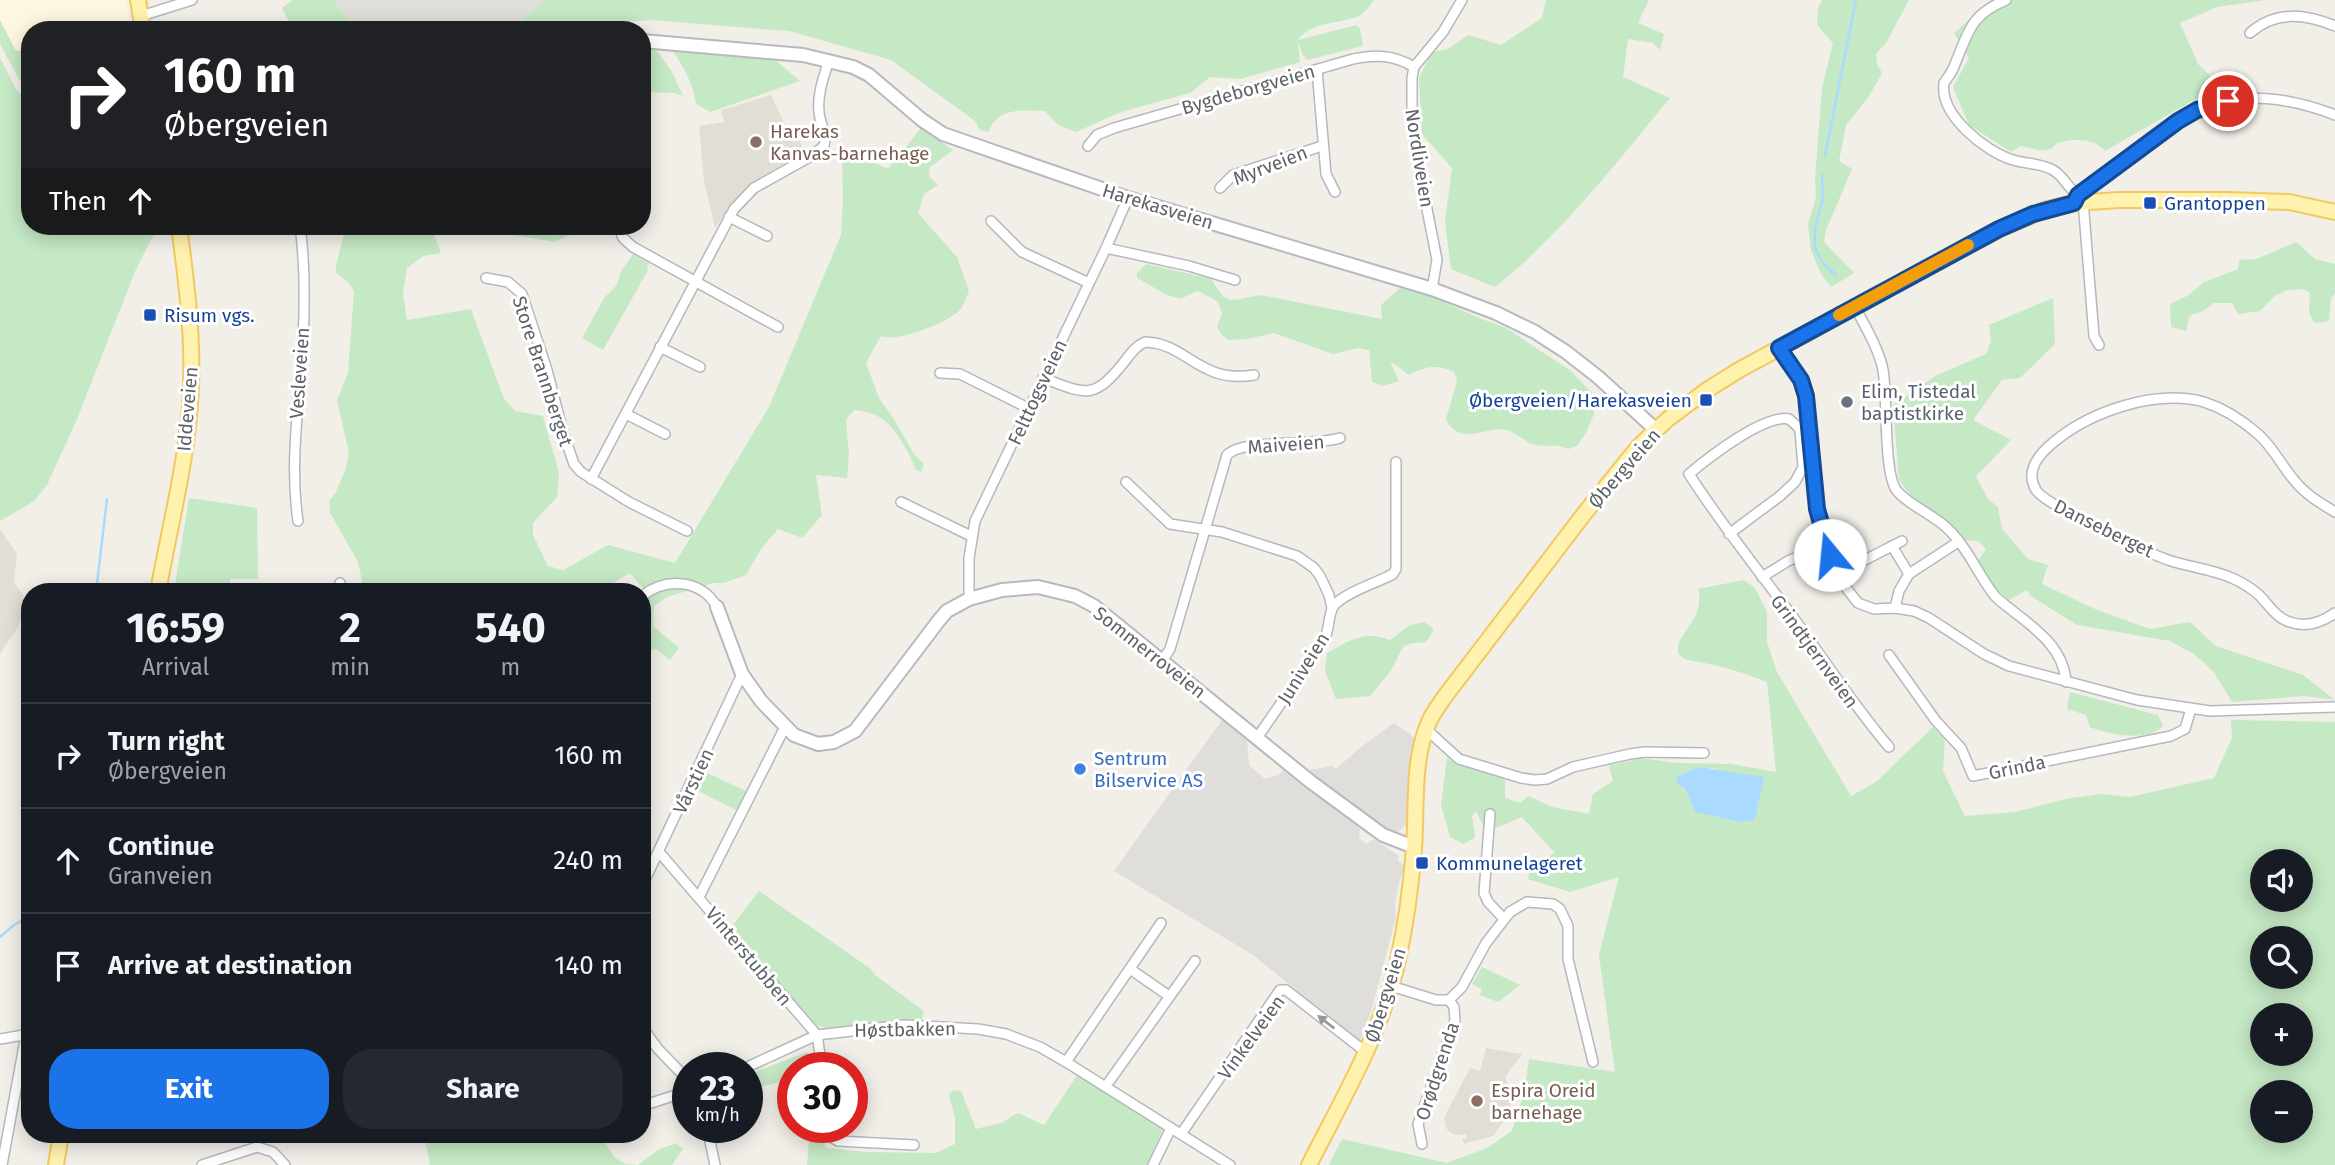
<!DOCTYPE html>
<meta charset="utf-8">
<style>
:root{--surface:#171b24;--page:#242831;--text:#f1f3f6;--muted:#9ea1a6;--line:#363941;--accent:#1a73e8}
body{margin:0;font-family:"Fira Sans",sans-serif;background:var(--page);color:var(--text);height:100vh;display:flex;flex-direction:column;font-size:26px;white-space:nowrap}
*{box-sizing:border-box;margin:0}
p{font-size:23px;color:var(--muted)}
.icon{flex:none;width:38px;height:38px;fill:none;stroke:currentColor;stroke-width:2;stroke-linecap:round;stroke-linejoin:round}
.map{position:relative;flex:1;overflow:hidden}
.sheet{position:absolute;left:21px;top:583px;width:630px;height:560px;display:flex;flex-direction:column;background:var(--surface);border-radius:28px;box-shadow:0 4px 18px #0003}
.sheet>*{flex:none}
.top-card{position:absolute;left:21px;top:21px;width:630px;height:214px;border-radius:28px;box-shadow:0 4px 18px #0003;background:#202124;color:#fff;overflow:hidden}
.tools{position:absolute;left:2250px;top:849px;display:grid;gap:14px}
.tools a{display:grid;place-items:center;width:63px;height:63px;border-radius:50%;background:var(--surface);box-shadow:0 4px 18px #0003;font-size:35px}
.speed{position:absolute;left:672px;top:1052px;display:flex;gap:14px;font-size:35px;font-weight:700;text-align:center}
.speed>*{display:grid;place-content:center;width:91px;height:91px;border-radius:50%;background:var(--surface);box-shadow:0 4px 18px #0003;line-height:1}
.speed small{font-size:18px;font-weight:400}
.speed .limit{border:10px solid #d22;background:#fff;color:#111}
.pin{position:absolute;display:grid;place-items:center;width:60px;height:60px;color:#fff;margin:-30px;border:4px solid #fff;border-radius:50%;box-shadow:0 2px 7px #0007}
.me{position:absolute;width:77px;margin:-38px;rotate:343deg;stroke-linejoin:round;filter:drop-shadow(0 0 5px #0008)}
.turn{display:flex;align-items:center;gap:24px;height:147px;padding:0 28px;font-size:32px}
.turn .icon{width:91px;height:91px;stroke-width:2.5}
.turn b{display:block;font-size:49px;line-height:60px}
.then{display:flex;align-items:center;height:66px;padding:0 28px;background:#0003;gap:14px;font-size:26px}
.eta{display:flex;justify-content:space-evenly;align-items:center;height:119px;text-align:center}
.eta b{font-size:42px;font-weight:700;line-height:49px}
.primary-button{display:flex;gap:14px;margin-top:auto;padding:14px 28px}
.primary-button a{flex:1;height:80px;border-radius:28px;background:var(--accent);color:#fff;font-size:28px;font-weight:700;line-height:80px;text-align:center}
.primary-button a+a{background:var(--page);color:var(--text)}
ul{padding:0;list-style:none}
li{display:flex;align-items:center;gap:21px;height:105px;padding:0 28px;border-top:2px solid var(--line)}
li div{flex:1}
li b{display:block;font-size:26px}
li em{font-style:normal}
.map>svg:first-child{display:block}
</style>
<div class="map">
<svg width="2335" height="1165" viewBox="0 0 2335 1165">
<rect width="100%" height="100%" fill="#f1efe8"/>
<path fill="#fef7e0" d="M0 0H126L131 30H30V95L23 89 0 37Z"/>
<g fill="#e0deda">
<path d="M334 0H547L510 30H357Z"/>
<path d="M1222 720 1247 741 1249 765 1265 779 1279 775 1283 770 1360 828 1359 838 1366 844 1374 839 1399 856 1398 861 1406 866 1399 882 1395 904 1396 917 1372 1008 1360 1042 1253 955 1114 871Z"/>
<path d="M1394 723 1410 734 1415 740 1408 823 1398 832 1386 830 1308 773 1310 770 1332 766 1336 769 1361 747Z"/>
</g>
<g fill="#e1ded6">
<path d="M771 95 790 136 796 134 806 154 760 179 734 200 715 228 704 181 699 126 724 122 721 110Z"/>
<path d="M0 529 17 554 14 582 27 601 18 627 0 654Z"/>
<path d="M1486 1048 1522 1054 1505 1077 1513 1101 1503 1122 1493 1136 1464 1144 1462 1139 1467 1138 1466 1134 1457 1135 1451 1133 1446 1128 1444 1118 1470 1068 1480 1071Z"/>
</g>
<g fill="#c5e8c5" fill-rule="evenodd">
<path d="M293 0H334L357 30H293L282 8Z"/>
<path d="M547 0H1374C1370 5 1365 13 1359 16 1340 24 1311 21 1298 40L1356 25 1360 29 1363 46 1307 60 1303 55 1298 42 1300 62 1240 79 1210 77 1190 93 1121 112 1076 132 1058 125 1045 111C1022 111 997 106 989 132L980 130 975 121 891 60 789 31 649 20 581 26 573 30H510Z"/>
<path d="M1546 0H1649L1638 23 1664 34 1660 50 1653 43 1628 39 1623 77 1670 98C1615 164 1563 233 1495 287L1451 269 1445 222 1452 168 1422 134 1419 78 1432 52 1448 49 1468 35 1501 45 1542 18Z"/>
<path d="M1822 0H1909L1886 43 1876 54 1877 64 1882 73 1869 96 1846 125 1839 161 1852 169 1826 230 1824 242 1854 273 1831 287 1821 274 1811 250 1808 224 1816 198 1815 178 1822 88 1833 43 1817 25 1818 8Z"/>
<path d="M1991 0H2266L2217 7 2180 23 2198 64 2220 85 2105 151C2092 137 2075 139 2057 143 2048 155 2035 149 2021 146L2011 152 1969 125 1953 87 1969 58 1954 33Z"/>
<path d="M0 20 16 51 30 50V64L25 68 22 74 30 90 27 94 0 44Z"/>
<path d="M642 50H656L671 70 683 96 675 93 642 92Z"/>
<path d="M672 50 775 60 800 81 710 112 696 104C693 83 684 67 672 50Z"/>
<path d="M0 58 17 91 30 102V226H158L136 269 77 419 47 485 34 501 0 521Z"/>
<path d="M921 128 953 150 929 168 930 178 938 185 924 194 918 213 957 257 969 291C966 297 964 307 959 311 946 323 897 343 881 336L866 363 879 398 892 416 914 454 924 464 921 472 915 469C911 454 894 426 881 418 873 413 863 411 854 410L846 420 849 455 847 478 816 475 822 515 802 538 778 529 761 549 746 575 724 583H713L667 597 654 606 653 626 679 648 670 660 656 649 647 651 642 656 644 589 630 573 600 591H364L358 562 330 513 329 501 336 492 346 468 349 453 337 400 348 373 354 291 349 283 336 273V265L346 226H431L441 253 423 256 407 268 403 294 407 320 471 309 504 399 515 411 543 416 559 473 557 497 533 523V535L548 566 563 570 608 545 675 563 769 407 841 235 843 201 842 149 888 169Z"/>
<path d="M504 226H566L569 235 554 242 515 235Z"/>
<path d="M2296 242 2315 259 2335 264V294L2331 298 2329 321 2314 323 2309 312 2310 293 2303 289 2287 290 2275 296 2260 311 2238 314 2232 303H2214L2203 311 2189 316 2186 331 2171 327 2170 304 2189 295 2204 282 2238 269 2239 260 2257 259Z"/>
<path d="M633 254 649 263 647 267 648 270 603 350 582 338 604 298 616 286 622 270Z"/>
<path d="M1146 264 1212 279C1226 309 1234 299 1261 295L1382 319 1381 305 1400 288 1433 297 1474 316 1506 328 1571 371 1592 393 1594 414 1586 433 1577 446 1568 449C1553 442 1549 448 1536 445 1525 443 1516 432 1506 430 1490 425 1459 448 1446 419L1457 381 1454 372C1437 364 1425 366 1409 375L1390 361 1399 381 1383 386 1372 382 1369 350 1358 348 1333 354 1274 333 1247 339 1228 340 1221 334 1217 327 1222 313 1217 301 1198 291 1180 299 1167 295 1137 278V273Z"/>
<path d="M2053 298 2055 344 2020 378 2002 380 1973 420 2011 440 1976 476 1988 499 1998 507 2002 529 2028 559 2048 565 2042 584 2095 609 2150 629 2190 622 2216 646 2303 675 2335 700 2305 696 2232 702 2213 671 2194 654 2170 641 2077 625 2031 596 2027 590 2009 600 1987 581 1977 562 1986 549 1978 541 1963 540 1949 523 1911 496 1899 480 1893 405 1937 375 1986 354 1991 341 1989 325Z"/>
<path d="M189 498 257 508 258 579H230L231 591H174Z"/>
<path d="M1744 580 1755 588 1767 612V642L1777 672 1851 796 1876 782 1933 727 1945 740 1943 771 1965 816 2016 812 2065 799 2101 794 2130 797 2214 778 2232 738 2231 720 2335 722V1165H1329L1342 1139 1447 1163 1487 1148 1512 1131 1524 1093 1529 1059 1615 1072 1599 955 1619 877 1570 892 1528 879 1531 866 1555 853 1522 817 1486 832 1476 811 1472 816 1475 838 1463 844 1450 837 1441 805 1447 758 1457 764 1505 779V798L1520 803 1529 796 1552 807 1589 814 1593 794 1613 781 1609 766 1641 758 1677 763 1731 764 1776 772 1767 682C1744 673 1723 666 1699 662 1692 661 1682 660 1679 654 1670 639 1707 619 1698 589ZM1712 768 1736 775 1763 777 1755 820 1740 822 1695 812 1685 788ZM2263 861H2301V900H2263ZM2263 938H2301V976H2263ZM2263 1015H2301V1054H2263ZM2263 1092H2301V1130H2263Z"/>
<path d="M1425 622 1434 630 1426 642C1400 644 1405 644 1394 665 1388 676 1378 686 1370 696L1336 699 1325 671 1327 653C1351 640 1363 630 1390 640L1410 625Z"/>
<path d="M2070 692 2158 715 2163 726C2147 742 2110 735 2090 727L2086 715 2067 709Z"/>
<path d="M703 771 748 792 738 811 694 789Z"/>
<path d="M759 891 871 969 875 975 924 1011 922 1019 826 1028 815 1025 732 926Z"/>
<path d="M1482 967 1520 985 1498 1002 1480 995 1482 989 1472 984Z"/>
<path d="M807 1052 811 1059V1067L793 1068V1079L747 1090V1075Z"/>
<path d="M1078 1074 1163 1129 1147 1165H807L810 1127H818L826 1148 867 1152 936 1153 955 1144V1118L949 1095 953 1090 961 1091 976 1129 1001 1123 1018 1113 1044 1125Z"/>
<path d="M424 1134H599L615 1158 626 1164 638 1165 658 1150 676 1143 683 1149 672 1165H430Z"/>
</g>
<path fill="#aadaff" d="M1698 767 1764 777 1755 820 1740 822 1695 812 1685 788 1680 786 1675 778Z"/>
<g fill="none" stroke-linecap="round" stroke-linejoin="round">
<g stroke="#aadaff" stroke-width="2.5">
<path d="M1825 156 1856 0"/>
<path d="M1822 175 1823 198 1815 228V248L1822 262 1836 275"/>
<path d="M96 592 107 499"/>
<path d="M0 937 14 925 30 916"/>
</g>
<defs>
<g id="street">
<path d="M2006 0C1970 15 1969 31 1955 64 1953 71 1948 77 1944 83 1939 115 1986 152 2013 160 2026 164 2039 163 2051 169 2064 175 2067 188 2078 195"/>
<path d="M141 16 192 0"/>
<path d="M2250 33C2276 10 2305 14 2335 26"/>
<path d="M1317 70 1326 174 1335 192"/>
<path d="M1088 146 1097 135 1114 128 1353 59C1376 54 1394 55 1414 67"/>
<path d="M1220 188 1233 175 1322 146"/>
<path d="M2083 201 2094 336 2099 345"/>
<path d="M2074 203 2078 195C2099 181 2120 166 2140 151 2159 137 2175 120 2197 110 2241 90 2292 98 2335 115"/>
<path d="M729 217 767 236"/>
<path d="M991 221 1022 252 1089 283"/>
<path d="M618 226 623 238 633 247 778 327"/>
<path d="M1106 248 1189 266 1235 280"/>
<path d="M486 278 508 282 522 294 547 370 563 432 574 464 581 472 629 502 687 531"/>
<path d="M1432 289 1437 260 1415 148 1412 118V78L1414 67 1443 32 1462 0"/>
<path d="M1855 307C1865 326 1879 349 1883 370 1888 397 1883 474 1897 491 1911 507 1933 514 1948 529 1967 547 1978 574 1994 595 1999 601 2007 606 2014 612 2038 630 2064 650 2066 682"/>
<path d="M660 347 700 367"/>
<path d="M1779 348 1796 372 1806 396 1814 489 1827 545 1843 584 1858 603 1874 609 1895 608 1914 611 1929 618 1984 654 2009 666 2137 700 2210 711 2335 707"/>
<path d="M940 373 960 374 1030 409"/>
<path d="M1043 378C1087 395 1094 400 1125 361 1131 353 1136 346 1145 342 1187 343 1199 384 1254 375"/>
<path d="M626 414 665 434"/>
<path d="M591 479 734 209 754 188 813 155 824 146C827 133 820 124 819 112 817 94 824 76 829 60"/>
<path d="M1126 482 1170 524 1222 532 1297 556 1314 568 1320 576 1329 595 1332 608"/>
<path d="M901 502 971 536"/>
<path d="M2335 512C2320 503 2305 494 2294 480 2281 465 2273 447 2258 434 2243 421 2223 408 2204 402 2156 389 2092 411 2055 441 2040 453 2024 470 2036 490 2045 505 2150 554 2171 561 2191 567 2213 570 2232 578 2241 582 2251 588 2259 595 2269 605 2276 618 2290 622 2306 628 2322 622 2335 613"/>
<path d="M298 521C289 460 300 400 303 339 305 301 305 263 300 226"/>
<path d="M1729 534 1780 496 1795 482 1803 467 1800 431 1798 427 1789 419C1764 414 1708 458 1689 474 1721 524 1758 570 1793 617 1825 661 1854 706 1889 747"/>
<path d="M1892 546 1909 574"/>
<path d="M1857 564 1902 541"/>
<path d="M1762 577 1788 561 1827 545"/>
<path d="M339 592 340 583"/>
<path d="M642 596C666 577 701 579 717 607"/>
<path d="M969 599V558L975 521 1106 248 1128 198"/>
<path d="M1895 608 1899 591 1909 574 1958 542"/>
<path d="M1889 655 1936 721 1961 748 1973 776 2171 736 2185 729 2191 709"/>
<path d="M1162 661 1170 649 1227 455C1243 438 1313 447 1340 438"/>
<path d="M1426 729 1459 759 1521 778 1535 780 1547 779 1573 767 1630 754 1645 752 1704 753"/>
<path d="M1257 738 1324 641C1329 630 1328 620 1332 609 1337 595 1379 582 1393 574L1396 569V462"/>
<path d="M1490 814 1484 893 1488 902 1504 919"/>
<path d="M659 852 817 1035 822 1068"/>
<path d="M642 886 742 674"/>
<path d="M699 897 785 727"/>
<path d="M1130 969 1169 996"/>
<path d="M1391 986 1436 1000H1449L1462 987 1486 943 1510 912 1527 902 1553 904 1560 909 1568 926V959L1593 1062"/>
<path d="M642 1027 658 1049 688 1080"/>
<path d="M0 1039 29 1034"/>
<path d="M1066 1062 1161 923"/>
<path d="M745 1068 817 1035 904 1025 978 1029 1006 1034 1040 1047 1066 1062 1230 1165"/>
<path d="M1106 1086 1195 961"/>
<path d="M642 1106 688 1091"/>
<path d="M707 1127 715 1165"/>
<path d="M832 1127 833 1138 838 1141 914 1145"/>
<path d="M1181 1134 1280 990H1286L1367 1053"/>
<path d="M1422 1144 1418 1124 1455 1020 1454 1007 1449 1000"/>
<path d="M2 1165 26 1035"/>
<path d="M202 1165 257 1147 273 1152 285 1165"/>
<path d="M1153 1165 1171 1128"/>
</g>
<g id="secondary">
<path d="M642 41 803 55 853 67 869 75 922 120 943 134 1128 198 1432 289 1496 313 1535 332 1566 352 1598 377 1655 429"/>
<path d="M717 607 742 674 761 701 794 735 818 744 834 742 855 731 940 619 947 611 969 599 1002 590 1038 587 1075 596 1094 606 1131 636 1311 782 1383 835 1414 847"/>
</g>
<g id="primary">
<path d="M138 0 143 30"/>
<path d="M158 592C170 524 189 454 191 385 193 331 186 279 179 226"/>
<path d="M56 1165 61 1134"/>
<path d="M1309 1165C1343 1098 1381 1034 1398 960 1406 924 1411 886 1414 849 1417 808 1412 760 1429 722 1433 712 1440 704 1446 695L1584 514 1639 446 1668 419 1707 390 1739 370 1999 229 2047 209 2074 203 2119 200H2227L2289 202 2335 212"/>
</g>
</defs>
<use href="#street" stroke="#b5b8bc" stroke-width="12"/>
<use href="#secondary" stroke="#b6babf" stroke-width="16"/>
<use href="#primary" stroke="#f2c960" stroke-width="18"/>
<use href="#street" stroke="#fff" stroke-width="9"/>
<use href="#secondary" stroke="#fff" stroke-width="12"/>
<use href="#primary" stroke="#fff2af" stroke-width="14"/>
</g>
<defs><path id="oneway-solid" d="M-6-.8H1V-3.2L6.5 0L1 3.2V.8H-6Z" transform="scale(1.75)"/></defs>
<use fill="#979a9d" href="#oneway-solid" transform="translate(1326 1022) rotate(-142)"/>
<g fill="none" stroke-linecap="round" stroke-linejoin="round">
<defs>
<path id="route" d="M1830 555 1817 509 1806 396 1801 380 1779 348 1999 229 2033 214 2074 203 2078 195 2178 121 2197 110 2228 101"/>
</defs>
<use href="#route" stroke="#114b97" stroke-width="18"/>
<use href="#route" stroke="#1a73e8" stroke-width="12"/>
<path stroke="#f59e0b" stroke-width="12" d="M1839 315 1968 245"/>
</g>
<g fill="#8d6e63" stroke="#fff" stroke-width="2.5">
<circle cx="756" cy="142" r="7"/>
<circle cx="1477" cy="1101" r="7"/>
</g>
<g fill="#1a4fb4" stroke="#fff" stroke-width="2.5">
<rect x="2143" y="196" width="14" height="14" rx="3.5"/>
<rect x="143" y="308" width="14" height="14" rx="3.5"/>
<rect x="1699" y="393" width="14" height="14" rx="3.5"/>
<rect x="1415" y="856" width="14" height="14" rx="3.5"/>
</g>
<circle fill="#6b7280" stroke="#fff" stroke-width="2.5" cx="1847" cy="402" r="7"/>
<circle fill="#3f7fe0" stroke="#fff" stroke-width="2.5" cx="1080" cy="769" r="7"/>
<g text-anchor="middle" stroke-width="6" stroke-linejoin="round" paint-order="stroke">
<g font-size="19" fill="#5f6368" stroke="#fff">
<text transform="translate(1248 89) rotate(-16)" y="7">Bygdeborgveien</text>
<text transform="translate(1420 158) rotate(81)" y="7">Nordliveien</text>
<text transform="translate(1270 165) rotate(-21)" y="7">Myrveien</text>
<text transform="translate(1158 206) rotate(17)" y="7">Harekasveien</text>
<text transform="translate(543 371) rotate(72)" y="7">Store Brannberget</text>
<text transform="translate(299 373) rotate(-86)" y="7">Vesleveien</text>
<text transform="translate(1037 392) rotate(-65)" y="7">Felttogsveien</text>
<text transform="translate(187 409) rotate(-85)" y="7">Iddeveien</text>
<text transform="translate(1286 444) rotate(-4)" y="7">Maiveien</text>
<text transform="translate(1624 468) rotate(-49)" y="7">Øbergveien</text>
<text transform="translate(2104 528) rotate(26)" y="7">Danseberget</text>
<text transform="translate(1815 651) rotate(54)" y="7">Grindtjernveien</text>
<text transform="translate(1150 652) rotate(38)" y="7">Sommerroveien</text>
<text transform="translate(1303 668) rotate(-58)" y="7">Juniveien</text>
<text transform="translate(2017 767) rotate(-12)" y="7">Grinda</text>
<text transform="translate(693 781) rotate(-65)" y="7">Vårstien</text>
<text transform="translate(749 956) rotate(50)" y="7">Vinterstubben</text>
<text transform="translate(1385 995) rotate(-73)" y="7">Øbergveien</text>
<text transform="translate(905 1029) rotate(-1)" y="7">Høstbakken</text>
<text transform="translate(1251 1037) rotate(-54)" y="7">Vinkelveien</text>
<text transform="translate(1437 1071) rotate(-72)" y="7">Orødgrenda</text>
</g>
<g font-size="19" fill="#785e54" stroke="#fff" text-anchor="start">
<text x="770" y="138">Harekas<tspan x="770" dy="22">Kanvas-barnehage</tspan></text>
<text x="1491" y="1097">Espira Oreid<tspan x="1491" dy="22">barnehage</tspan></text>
</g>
<g font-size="19" fill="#164399" stroke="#fff" text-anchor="start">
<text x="2164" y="210">Grantoppen</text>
<text x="164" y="322">Risum vgs.</text>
<text x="1692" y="407" text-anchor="end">Øbergveien/Harekasveien</text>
<text x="1436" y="870">Kommunelageret</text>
</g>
<g font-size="19" fill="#5b616d" stroke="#fff" text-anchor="start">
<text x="1861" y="398">Elim, Tistedal<tspan x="1861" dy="22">baptistkirke</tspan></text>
</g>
<g font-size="19" fill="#366cbe" stroke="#fff" text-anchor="start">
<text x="1094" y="765">Sentrum<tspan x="1094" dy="22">Bilservice AS</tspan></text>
</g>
</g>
</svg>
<div class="tools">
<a><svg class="icon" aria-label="sound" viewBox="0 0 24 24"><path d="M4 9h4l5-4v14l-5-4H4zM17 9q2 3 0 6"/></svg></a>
<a><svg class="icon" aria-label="search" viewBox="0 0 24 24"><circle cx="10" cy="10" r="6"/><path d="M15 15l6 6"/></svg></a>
<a>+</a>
<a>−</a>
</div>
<div class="speed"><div>23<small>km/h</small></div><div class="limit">30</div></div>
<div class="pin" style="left:2228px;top:101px;background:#d93025"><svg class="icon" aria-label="arrive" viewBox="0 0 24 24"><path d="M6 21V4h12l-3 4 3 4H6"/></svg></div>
<svg class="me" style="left:1830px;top:555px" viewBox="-20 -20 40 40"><circle r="19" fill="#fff"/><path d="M0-13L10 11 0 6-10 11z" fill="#1a73e8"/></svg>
<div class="top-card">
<div class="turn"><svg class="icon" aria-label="right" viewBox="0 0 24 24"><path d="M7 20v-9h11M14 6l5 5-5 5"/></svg><div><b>160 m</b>Øbergveien</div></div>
<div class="then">Then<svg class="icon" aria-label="ahead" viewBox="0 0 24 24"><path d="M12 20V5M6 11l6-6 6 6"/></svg></div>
</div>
<section class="sheet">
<div class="eta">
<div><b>16:59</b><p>Arrival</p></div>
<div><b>2</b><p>min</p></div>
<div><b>540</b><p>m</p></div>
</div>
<ul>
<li><svg class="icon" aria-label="right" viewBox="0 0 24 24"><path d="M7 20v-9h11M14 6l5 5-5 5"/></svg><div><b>Turn right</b><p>Øbergveien</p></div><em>160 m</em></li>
<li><svg class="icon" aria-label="ahead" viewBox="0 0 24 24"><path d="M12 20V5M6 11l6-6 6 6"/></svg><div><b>Continue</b><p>Granveien</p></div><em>240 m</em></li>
<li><svg class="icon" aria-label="arrive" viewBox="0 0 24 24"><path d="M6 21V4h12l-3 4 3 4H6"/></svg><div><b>Arrive at destination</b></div><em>140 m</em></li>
</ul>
<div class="primary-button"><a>Exit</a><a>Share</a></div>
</section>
</div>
